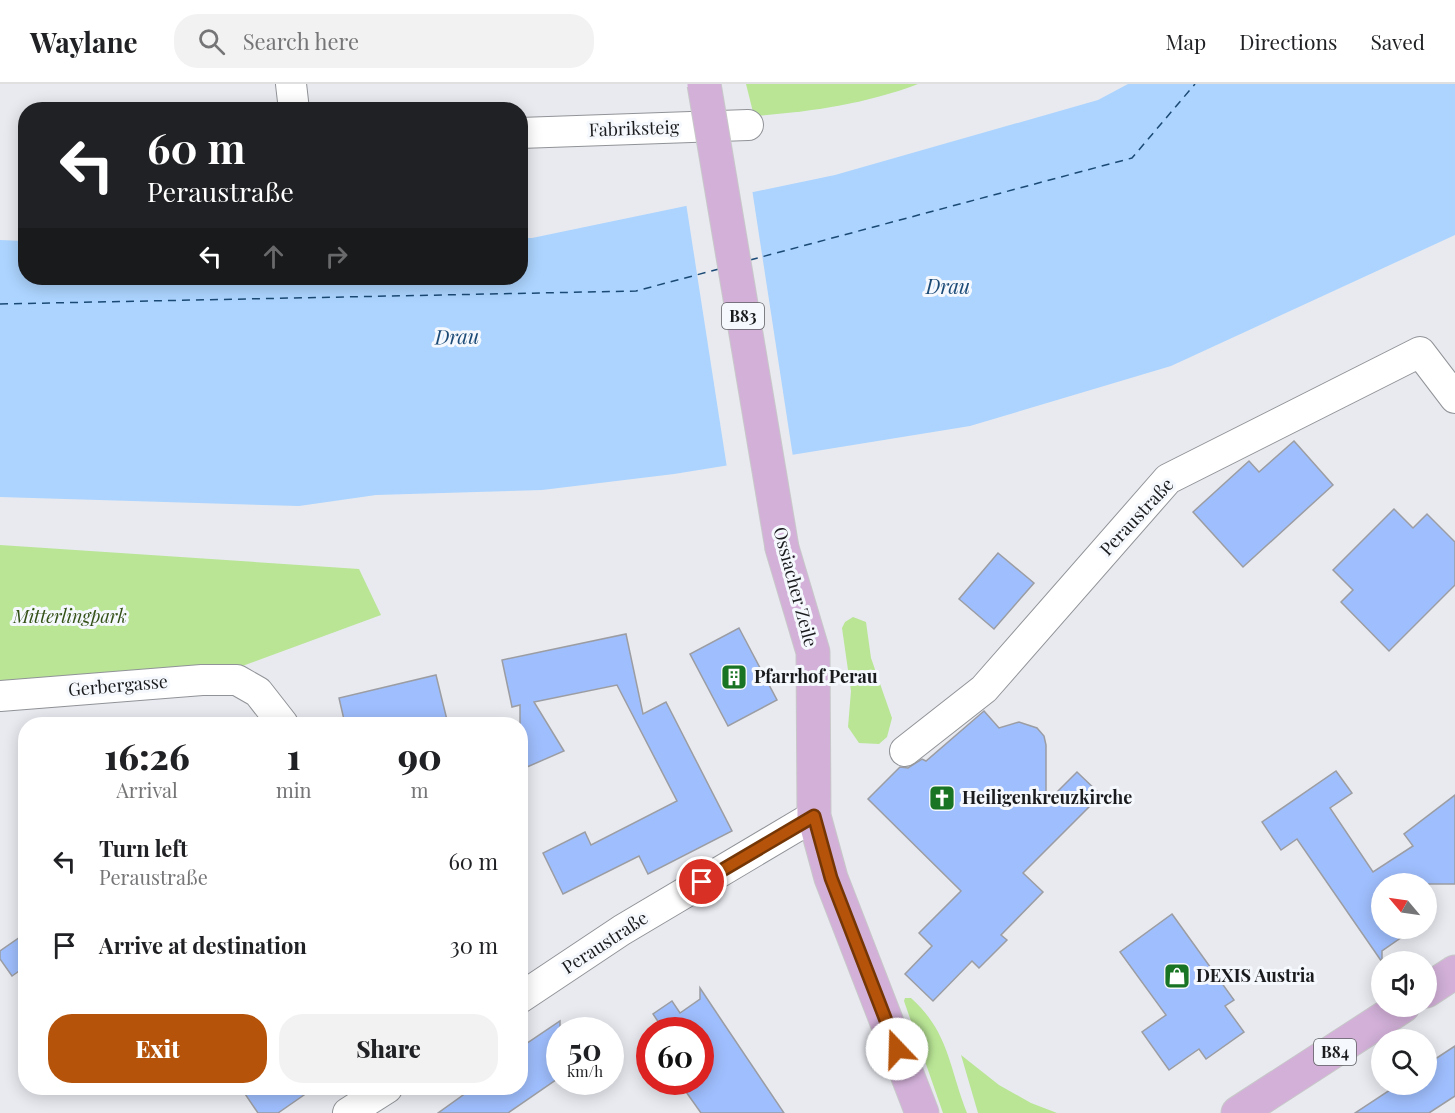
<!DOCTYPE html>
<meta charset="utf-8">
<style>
:root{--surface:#fff;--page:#f2f2f2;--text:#202124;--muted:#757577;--line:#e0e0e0;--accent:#b45309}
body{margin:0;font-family:"Playfair Display",serif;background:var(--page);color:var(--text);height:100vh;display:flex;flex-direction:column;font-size:22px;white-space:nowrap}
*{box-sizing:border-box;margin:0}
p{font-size:20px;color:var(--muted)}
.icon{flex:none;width:33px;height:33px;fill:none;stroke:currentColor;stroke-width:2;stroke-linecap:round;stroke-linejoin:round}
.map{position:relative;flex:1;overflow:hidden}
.panel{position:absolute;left:18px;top:633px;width:510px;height:378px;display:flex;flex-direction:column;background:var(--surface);border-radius:24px;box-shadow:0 3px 15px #0003}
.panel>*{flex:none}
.guide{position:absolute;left:18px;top:18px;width:510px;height:183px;border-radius:24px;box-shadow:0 3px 15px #0003;background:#202124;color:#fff;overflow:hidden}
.needle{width:39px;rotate:299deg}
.tools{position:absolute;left:1371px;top:789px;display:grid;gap:12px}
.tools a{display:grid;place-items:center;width:66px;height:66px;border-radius:50%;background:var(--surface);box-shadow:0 3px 15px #0003;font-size:30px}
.speed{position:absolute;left:546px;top:933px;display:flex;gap:12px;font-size:30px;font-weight:700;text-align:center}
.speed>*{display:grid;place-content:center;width:78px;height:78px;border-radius:50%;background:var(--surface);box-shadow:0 3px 15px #0003;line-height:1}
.speed small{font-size:15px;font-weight:400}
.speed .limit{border:9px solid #d22;background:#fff;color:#111}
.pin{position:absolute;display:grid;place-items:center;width:51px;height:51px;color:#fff;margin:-26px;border:3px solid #fff;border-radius:50%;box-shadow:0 2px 6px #0007}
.me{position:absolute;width:66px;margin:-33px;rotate:339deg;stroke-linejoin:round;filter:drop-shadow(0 0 4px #0008)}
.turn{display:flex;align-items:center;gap:21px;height:126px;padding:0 30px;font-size:27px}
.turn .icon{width:78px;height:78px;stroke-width:2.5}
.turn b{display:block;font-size:42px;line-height:51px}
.lanes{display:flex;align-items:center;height:57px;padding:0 30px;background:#0003;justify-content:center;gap:30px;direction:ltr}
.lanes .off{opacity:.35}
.eta{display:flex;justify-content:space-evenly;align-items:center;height:102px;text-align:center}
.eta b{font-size:36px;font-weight:800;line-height:42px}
.cta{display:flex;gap:12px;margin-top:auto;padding:12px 30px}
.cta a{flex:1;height:69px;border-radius:24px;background:var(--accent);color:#fff;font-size:24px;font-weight:800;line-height:69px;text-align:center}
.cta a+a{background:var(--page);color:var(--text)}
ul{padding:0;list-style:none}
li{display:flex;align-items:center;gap:18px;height:84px;padding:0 30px}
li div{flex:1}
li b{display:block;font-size:22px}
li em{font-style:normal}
header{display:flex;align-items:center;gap:36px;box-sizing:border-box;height:84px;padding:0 30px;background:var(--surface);border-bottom:2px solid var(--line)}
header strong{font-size:28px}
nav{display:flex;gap:33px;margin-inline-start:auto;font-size:21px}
.search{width:420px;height:54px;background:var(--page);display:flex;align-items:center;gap:15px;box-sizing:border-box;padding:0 21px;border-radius:24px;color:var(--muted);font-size:22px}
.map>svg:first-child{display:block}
</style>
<header>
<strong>Waylane</strong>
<div class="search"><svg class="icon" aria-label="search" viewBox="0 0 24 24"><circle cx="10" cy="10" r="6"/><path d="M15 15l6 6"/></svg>Search here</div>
<nav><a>Map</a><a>Directions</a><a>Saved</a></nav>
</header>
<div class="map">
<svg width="1455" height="1029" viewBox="0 0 1455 1029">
<rect width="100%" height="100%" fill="#e8eaf0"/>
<g fill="#b9e595">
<path d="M746 0H918C866 20 809 28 754 32Z"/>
<path d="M0 461 359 485 381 531 237 584 0 608Z"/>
<path d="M853 533 866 538 871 574 892 634 887 653 879 660 859 659 848 643 851 607 842 544 845 538Z"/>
<path d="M905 914H911C949 948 949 983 967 1029H943L904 917Z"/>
<path d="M961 971 999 1001 1031 1019 1057 1029H978Z"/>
</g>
<path fill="#acd4fe" d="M1128 0H1455V151L1171 282 970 342 674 390 542 406 376 411 299 422 0 413V156L25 157 26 194H520L521 154H532L835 91 1098 16Z"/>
<path fill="#e8eaf0" d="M752 105 793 373 727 384 686 119Z"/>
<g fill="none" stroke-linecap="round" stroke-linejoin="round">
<g stroke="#1b4a76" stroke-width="1.5" stroke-dasharray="8 6" stroke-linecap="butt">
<path d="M750 176 1132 74 1195 0"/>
<path d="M0 220 636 207 719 185"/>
</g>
</g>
<g fill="#9fbefd" stroke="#9b9da2" stroke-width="1.5">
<path d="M1294 357 1333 401 1243 483 1193 428 1249 377 1259 388Z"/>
<path d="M1394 425 1413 444 1427 430 1455 458V501L1389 567 1341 518 1353 506 1333 486Z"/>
<path d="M998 469 1034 499 994 545 959 515Z"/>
<path d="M739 544 777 616 728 642 690 570Z"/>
<path d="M626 550 643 630 666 618 732 747 648 790 639 772 563 810 543 769 585 748 591 761 677 717 617 601 534 618 564 667 520 686V621L512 623 502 576Z"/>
<path d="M436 591 448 640H345L339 614Z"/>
<path d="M984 627 999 644 1019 638 1037 644 1044 652 1046 661V719L1077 688 1101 711 1023 789 1043 808 1001 851 1007 856 979 884 972 877 933 917 905 890 932 862 919 849 961 807 868 715 900 683 908 684 922 675 926 677Z"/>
<path d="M1336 687 1352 709 1330 724 1373 788 1413 762 1404 750 1455 711V800H1382V844H1415L1382 867V878L1297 755 1281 766 1262 738Z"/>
<path d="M1172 830 1234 916 1225 922 1244 948 1206 975 1199 965 1169 986 1142 948 1166 931 1120 868Z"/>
<path d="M26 849V882L12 892 0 875V867Z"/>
<path d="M700 904 720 934 784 1029H701L679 998H700V946H654L661 942 653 930 672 917 680 929 700 915Z"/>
<path d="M560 937V993L508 1029H438L473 1004H520V964Z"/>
<path d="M1455 962V1012L1429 1029H1355L1399 1000H1426V981Z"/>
<path d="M241 1004H314L278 1029H258Z"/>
</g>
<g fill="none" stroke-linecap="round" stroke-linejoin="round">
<defs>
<g id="street">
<path d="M291 0 294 26"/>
<path d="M520 49 748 41"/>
<path d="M0 612 202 596H237L258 608 283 640"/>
<path d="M905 667 984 605 1168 395 1420 268 1455 314"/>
<path d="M520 914 622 846 814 732"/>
<path d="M348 1029 387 1004"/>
</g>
<g id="primary">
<path d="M782 464 813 568 814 732 831 794 922 1029"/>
<path d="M1426 907 1455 888"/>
<path d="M1238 1029 1403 922"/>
</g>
</defs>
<use href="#street" stroke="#909397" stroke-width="32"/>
<use href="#primary" stroke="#c8c8c9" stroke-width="35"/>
<use href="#street" stroke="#fff" stroke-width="30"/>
<use href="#primary" stroke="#d2b0d8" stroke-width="33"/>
<defs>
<path id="primary-bridge" d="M704 0 782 464"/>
</defs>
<use href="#primary-bridge" stroke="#c8c8c9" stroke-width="35" stroke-linecap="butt"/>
<use href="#primary-bridge" stroke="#d2b0d8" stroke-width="33"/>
</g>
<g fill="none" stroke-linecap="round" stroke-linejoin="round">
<defs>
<path id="route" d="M702 798 814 732 831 794 897 965"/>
</defs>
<use href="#route" stroke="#753606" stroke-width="15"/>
<use href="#route" stroke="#b45309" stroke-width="10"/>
</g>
<defs>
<symbol id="building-square" viewBox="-11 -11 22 22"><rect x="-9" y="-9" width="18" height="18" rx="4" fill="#197523" stroke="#f5f8fd"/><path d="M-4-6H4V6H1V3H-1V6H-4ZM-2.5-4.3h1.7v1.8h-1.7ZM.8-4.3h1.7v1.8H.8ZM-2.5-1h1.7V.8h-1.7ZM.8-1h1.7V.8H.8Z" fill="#fff"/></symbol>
<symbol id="church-square" viewBox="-11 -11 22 22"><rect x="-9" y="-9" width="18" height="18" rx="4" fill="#197523" stroke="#f5f8fd"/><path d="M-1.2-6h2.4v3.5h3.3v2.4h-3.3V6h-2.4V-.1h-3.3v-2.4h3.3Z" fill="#fff"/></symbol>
<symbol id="shop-square" viewBox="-11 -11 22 22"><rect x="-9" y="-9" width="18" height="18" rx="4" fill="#197523" stroke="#f5f8fd"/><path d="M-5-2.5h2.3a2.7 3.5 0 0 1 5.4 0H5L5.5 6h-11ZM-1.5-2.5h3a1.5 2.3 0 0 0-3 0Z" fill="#fff"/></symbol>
</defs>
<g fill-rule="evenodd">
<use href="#building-square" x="719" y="578" width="30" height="30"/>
<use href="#church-square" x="927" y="699" width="30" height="30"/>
<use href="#shop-square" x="1162" y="877" width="30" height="30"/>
</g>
<g text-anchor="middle" stroke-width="6" stroke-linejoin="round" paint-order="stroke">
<g fill="#f5f8fd" stroke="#5c5d60" stroke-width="1.5">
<rect x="722" y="219" width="42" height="26" rx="4.5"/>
<rect x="1314" y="955" width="42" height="26" rx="4.5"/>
</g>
<g font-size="16" font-weight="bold" fill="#1a1b1d">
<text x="743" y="238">B83</text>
<text x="1335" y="974">B84</text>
</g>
<g font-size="18" fill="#1a1b1d" stroke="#f5f8fd">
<text transform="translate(634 45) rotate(-2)" y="6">Fabriksteig</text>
<text transform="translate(1137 433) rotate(-47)" y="6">Peraustraße</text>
<text transform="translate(795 503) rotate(75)" y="6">Ossiacher Zeile</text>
<text transform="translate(118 602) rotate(-5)" y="6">Gerbergasse</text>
<text transform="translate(605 859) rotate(-33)" y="6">Peraustraße</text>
</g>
<g font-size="18" font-style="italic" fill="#335017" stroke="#f5f8fd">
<text x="70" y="539">Mitterlingpark</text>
</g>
<g font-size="18" font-weight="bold" fill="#1a1b1d" stroke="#f5f8fd" text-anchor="start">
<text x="754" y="599">Pfarrhof Perau</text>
<text x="962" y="720">Heiligenkreuzkirche</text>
<text x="1196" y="898">DEXIS Austria</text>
</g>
<g font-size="20" font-style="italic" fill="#1b4a76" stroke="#f5f8fd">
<text x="948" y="210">Drau</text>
<text transform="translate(457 253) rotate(-1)" y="7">Drau</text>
</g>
</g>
</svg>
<div class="tools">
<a><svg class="needle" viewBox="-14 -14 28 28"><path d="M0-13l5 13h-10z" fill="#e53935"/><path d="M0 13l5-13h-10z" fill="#757577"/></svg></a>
<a><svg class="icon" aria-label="sound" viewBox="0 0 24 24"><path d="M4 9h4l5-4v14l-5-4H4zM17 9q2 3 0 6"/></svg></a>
<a><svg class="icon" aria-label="search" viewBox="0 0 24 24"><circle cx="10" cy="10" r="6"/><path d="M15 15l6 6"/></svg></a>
</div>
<div class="speed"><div>50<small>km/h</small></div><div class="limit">60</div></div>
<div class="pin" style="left:702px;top:798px;background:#d93025"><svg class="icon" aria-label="arrive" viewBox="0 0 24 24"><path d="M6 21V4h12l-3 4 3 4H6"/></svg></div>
<svg class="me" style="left:897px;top:965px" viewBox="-20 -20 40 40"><circle r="19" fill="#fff"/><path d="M0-13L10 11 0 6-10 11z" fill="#b45309"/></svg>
<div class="guide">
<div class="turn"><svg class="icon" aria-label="left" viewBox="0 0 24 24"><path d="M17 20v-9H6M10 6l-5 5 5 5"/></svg><div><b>60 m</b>Peraustraße</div></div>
<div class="lanes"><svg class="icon" aria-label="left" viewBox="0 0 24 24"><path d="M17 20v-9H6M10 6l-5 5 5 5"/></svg><svg class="icon off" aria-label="ahead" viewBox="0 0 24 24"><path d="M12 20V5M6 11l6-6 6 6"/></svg><svg class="icon off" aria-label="right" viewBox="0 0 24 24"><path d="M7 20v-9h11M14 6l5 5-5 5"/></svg></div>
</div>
<section class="panel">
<div class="eta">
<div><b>16:26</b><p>Arrival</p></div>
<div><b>1</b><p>min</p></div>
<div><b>90</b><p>m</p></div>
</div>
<ul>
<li><svg class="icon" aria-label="left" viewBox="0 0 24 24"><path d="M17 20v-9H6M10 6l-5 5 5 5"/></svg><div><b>Turn left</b><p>Peraustraße</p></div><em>60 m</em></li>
<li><svg class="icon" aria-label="arrive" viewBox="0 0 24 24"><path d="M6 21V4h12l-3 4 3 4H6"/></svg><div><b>Arrive at destination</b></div><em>30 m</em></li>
</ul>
<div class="cta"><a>Exit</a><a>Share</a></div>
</section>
</div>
